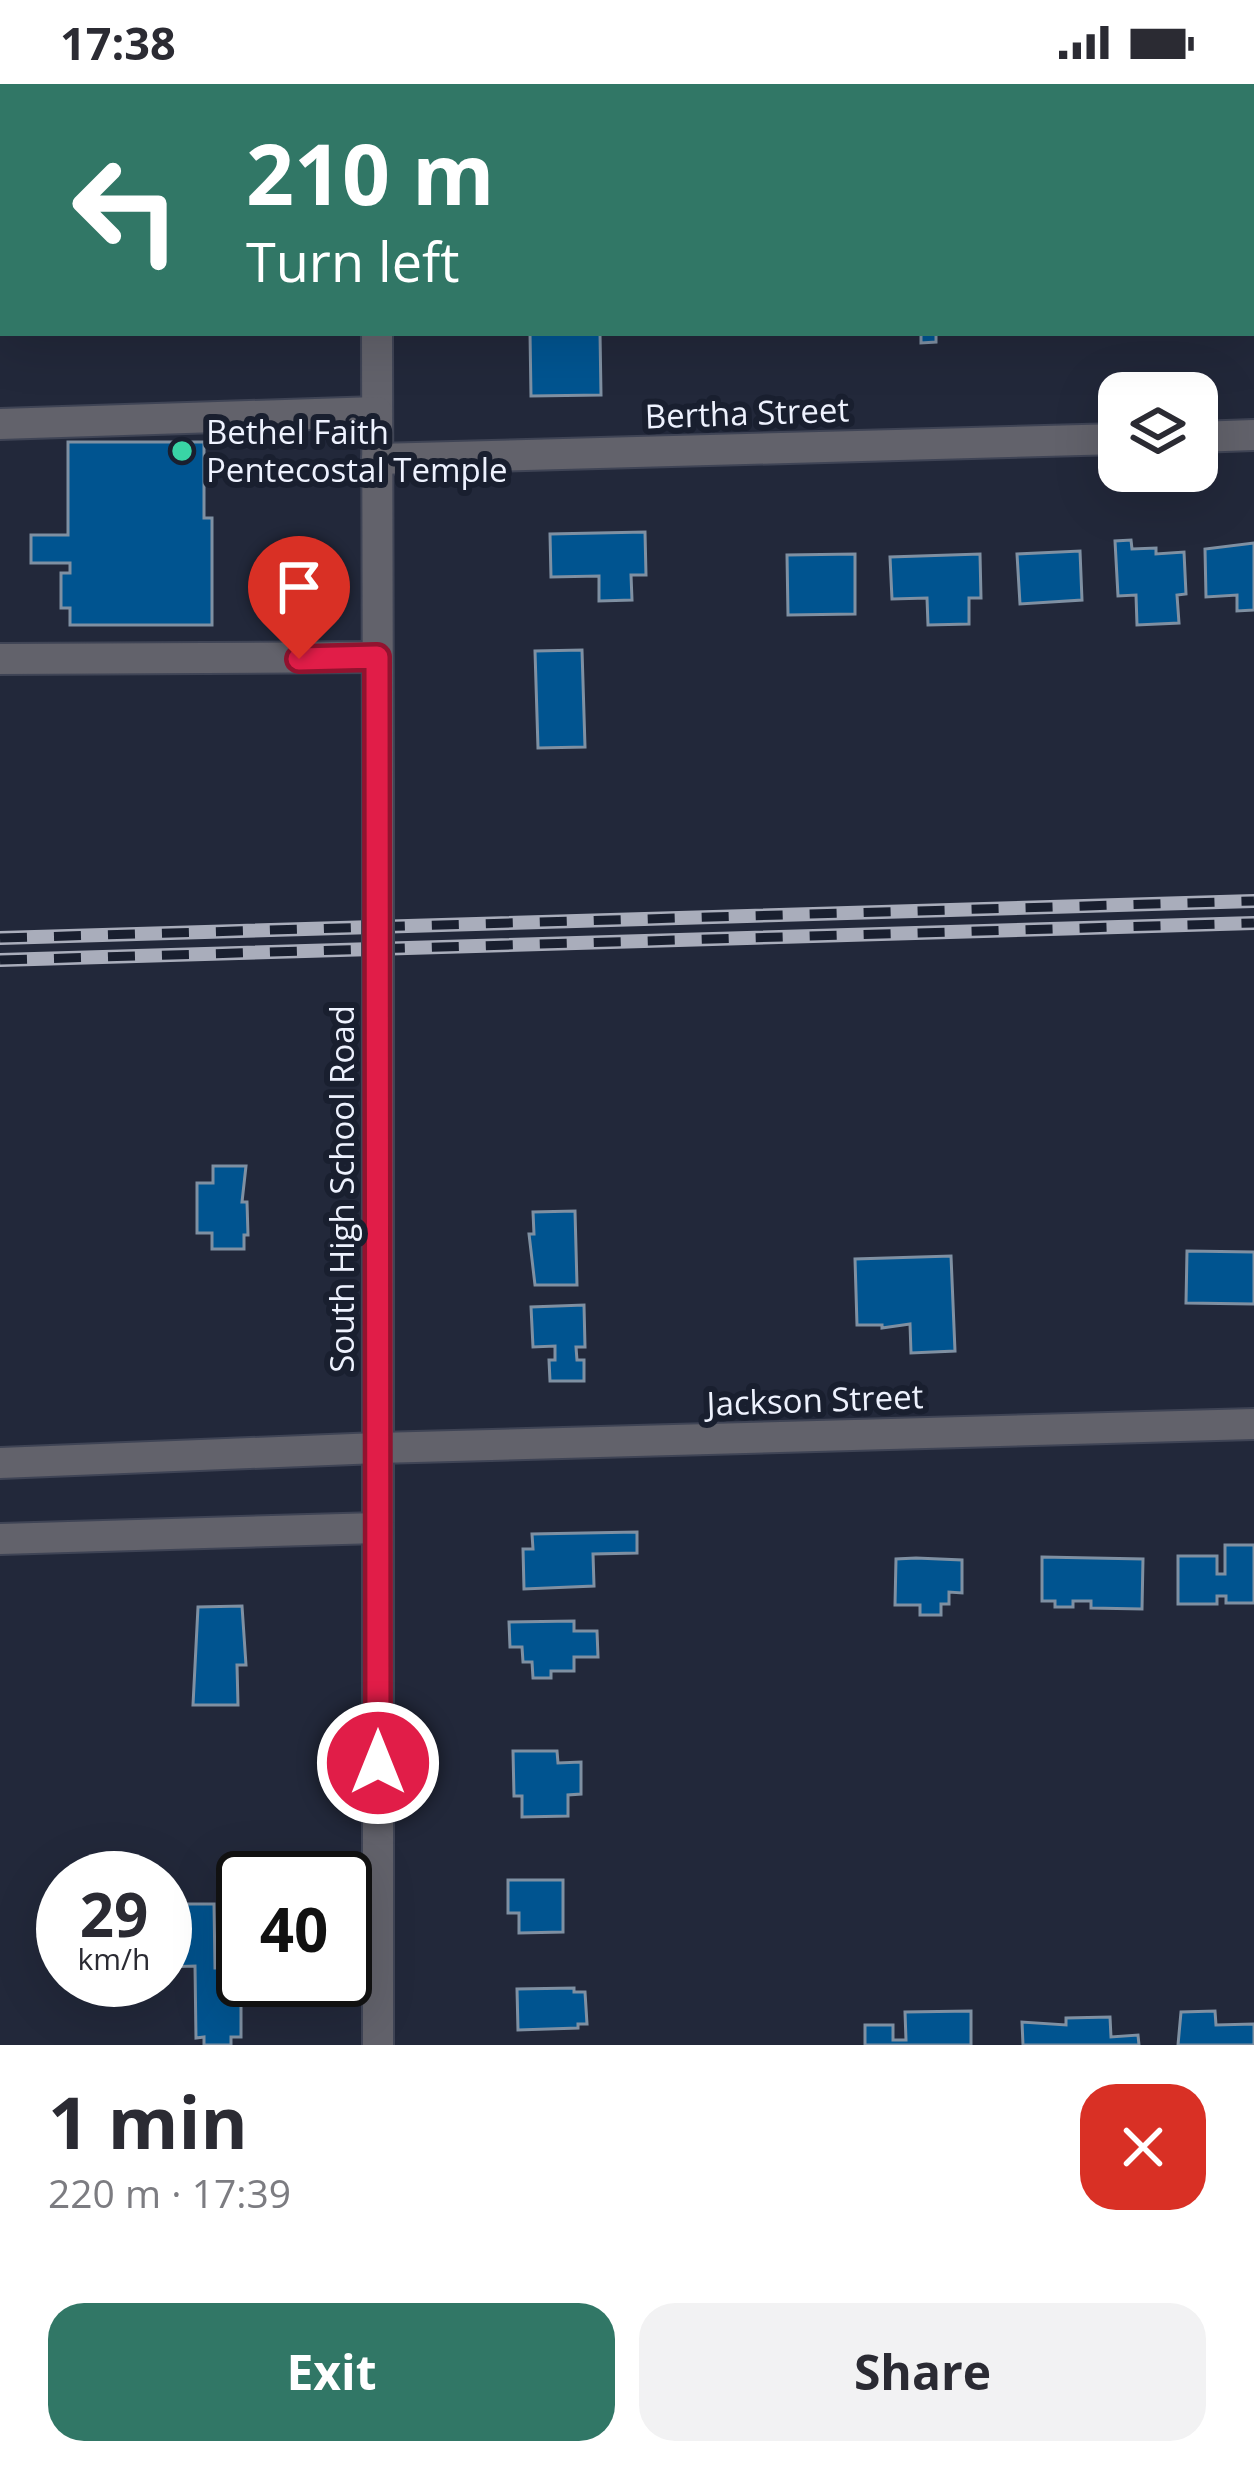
<!DOCTYPE html>
<meta charset="utf-8">
<style>
:root{--surface:#fff;--page:#f2f2f3;--text:#2b2b33;--muted:#7c7c81;--accent:#317766}
body{margin:0;font-family:"Open Sans",sans-serif;background:var(--page);color:var(--text);height:100vh;display:flex;flex-direction:column;font-size:45px;white-space:nowrap}
*{box-sizing:border-box;margin:0}
p{font-size:39px;color:var(--muted)}
.icon{flex:none;width:66px;height:66px;fill:none;stroke:currentColor;stroke-width:2;stroke-linecap:round;stroke-linejoin:round}
.map{position:relative;height:1961px;overflow:hidden}
.sheet{display:flex;flex-direction:column;background:var(--surface);flex:1}
.sheet>*{flex:none}
.banner{position:absolute;left:0px;top:0px;width:1254px;height:252px;box-shadow:0 12px 48px #0002;background:#317766;color:#fff;overflow:hidden}
.buttons{position:absolute;left:1098px;top:288px;display:grid;gap:24px}
.buttons a{display:grid;place-items:center;width:120px;height:120px;border-radius:24px;background:var(--surface);box-shadow:0 12px 48px #0002;font-size:60px}
.speed{position:absolute;left:36px;top:1767px;display:flex;gap:24px;font-size:60px;font-weight:700;text-align:center}
.speed>*{display:grid;place-content:center;width:156px;height:156px;border-radius:50%;background:var(--surface);box-shadow:0 12px 48px #0002;line-height:1}
.speed small{font-size:30px;font-weight:400}
.speed .limit{border:6px solid #111;border-radius:18px;background:#fff;color:#111}
.pin{position:absolute;display:grid;place-items:center;width:102px;height:102px;color:#fff;margin:-123px -51px;border-radius:50% 50% 50% 0;rotate:-45deg;box-shadow:0 0 12px #0007}
.pin .icon{rotate:45deg}
.me{position:absolute;width:132px;margin:-66px;rotate:0deg;stroke-linejoin:round;filter:drop-shadow(0 0 9px #0008)}
.turn{display:flex;align-items:center;gap:42px;height:252px;padding:0 48px;font-size:54px}
.turn .icon{width:156px;height:156px;stroke-width:2.5}
.turn b{display:block;font-size:84px;line-height:102px}
.round{display:grid;place-items:center;flex:none;width:126px;height:126px;border-radius:36px;background:var(--page)}
.summary{display:flex;align-items:center;justify-content:space-between;height:204px;padding:0 48px}
h1{font-size:72px;font-weight:700;line-height:90px}
.action{display:flex;gap:24px;margin-top:auto;padding:24px 48px}
.action a{flex:1;height:138px;border-radius:36px;background:var(--accent);color:#fff;font-size:48px;font-weight:700;line-height:138px;text-align:center}
.action a+a{background:var(--page);color:var(--text)}
.status{display:flex;justify-content:space-between;align-items:center;height:84px;padding:0 60px;background:var(--surface);direction:ltr}
.status svg{height:33px;fill:currentColor}
.map>svg:first-child{display:block}
</style>
<div class="status"><b>17:38</b><svg viewBox="0 0 49 12"><path d="M0 12V9h3v3zM5 12V6h3v6zM10 12V3h3v9zM15 12V0h3v12zM26 1h20v11H26zM47 4h2v5h-2z"/></svg></div>
<div class="map">
<svg width="1254" height="1961" viewBox="0 0 1254 1961">
<rect width="100%" height="100%" fill="#22283a"/>
<g fill="#005490" stroke="#7f90a2" stroke-width="3">
<rect x="548" y="0" width="50" height="3"/>
<path d="M0 126H3V193L0 175Z"/>
<path d="M530 249H600L601 311 531 312Z"/>
<path d="M921 249H936V258L921 259Z"/>
<path d="M68 358H204V434H212V541H70V524H61V489H70V479H31V451H68Z"/>
<path d="M645 448 646 491H631L632 516 599 517V492L551 493 550 450Z"/>
<path d="M1131 456 1132 465 1156 464V470L1184 468 1186 510 1177 511 1179 539 1137 541 1136 511 1118 512 1115 457Z"/>
<path d="M1254 459V526L1237 527V511L1206 513 1205 465Z"/>
<path d="M1080 467 1082 516 1020 520 1017 470Z"/>
<path d="M855 470V530L788 531 787 471Z"/>
<path d="M980 470 981 514H969V540L928 541 927 514 892 515 890 473Z"/>
<path d="M582 566 585 663 538 664 535 567Z"/>
<path d="M213 1082H246L242 1118H247L248 1151H244V1165H212V1149H197V1099H213Z"/>
<path d="M575 1127 577 1201H535L529 1150H534L533 1128Z"/>
<path d="M1187 1167 1254 1168V1220L1186 1219Z"/>
<path d="M951 1172 955 1267 911 1269 910 1240 882 1244V1241H857L855 1175Z"/>
<path d="M584 1221 585 1263H576L577 1276H584V1297H550L549 1276H555V1262L533 1263 531 1223Z"/>
<path d="M637 1448V1469L593 1470 594 1502 524 1505 523 1465H533L532 1450Z"/>
<path d="M1225 1461H1254V1519H1226V1512H1217V1520H1178V1472H1217V1490H1225Z"/>
<path d="M1042 1473 1143 1475 1142 1525 1091 1524V1517H1073V1523H1055V1517H1042Z"/>
<path d="M916 1474 962 1476V1509L949 1508V1520H941V1531H920V1521H895L896 1475Z"/>
<path d="M242 1522 246 1581H237L238 1621H193L198 1523Z"/>
<path d="M574 1537V1547H597L598 1573H574V1587H551V1594H533L532 1578H523L522 1563H510L509 1538Z"/>
<path d="M513 1667H557L558 1679 581 1678V1710L568 1711V1732L522 1733V1712H514Z"/>
<path d="M508 1796H563V1848L519 1849V1829H508Z"/>
<path d="M165 1820H214L215 1884H230L231 1902H241V1953H231V1961H204V1953L196 1954 195 1882 165 1883Z"/>
<path d="M574 1904V1908H585L587 1940H578V1944L518 1946 517 1905Z"/>
<path d="M971 1927V1961H865V1941H893V1956H906L905 1928Z"/>
<path d="M1215 1927 1216 1941 1254 1940V1961H1178L1181 1928Z"/>
<path d="M1110 1933 1111 1953 1138 1951 1139 1961H1023L1022 1938 1066 1941V1934Z"/>
</g>
<g fill="none" stroke-linecap="round" stroke-linejoin="round">
<defs>
<g id="minor">
<path d="M376 0V3"/>
<path d="M377 249 378 694"/>
<path d="M0 340 377 328"/>
<path d="M1197 353 1254 351"/>
<path d="M377 375 1119 355"/>
<path d="M0 575 377 573"/>
<path d="M378 1102V1961"/>
<path d="M0 1379 378 1364 1254 1340"/>
<path d="M0 1455 378 1444"/>
</g>
</defs>
<use href="#minor" stroke="#3f4455" stroke-width="34"/>
<use href="#minor" stroke="#62626b" stroke-width="30"/>
<defs>
<g id="rail">
<path d="M0 854 1254 817"/>
<path d="M0 876 1254 839"/>
</g>
</defs>
<use href="#rail" stroke="#a9adbb" stroke-width="14"/>
<use href="#rail" stroke="#191f2f" stroke-width="9" stroke-dasharray="27" stroke-linecap="butt"/>
<defs>
<path id="minor-bridge" d="M378 694V1102"/>
</defs>
<use href="#minor-bridge" stroke="#3f4455" stroke-width="34" stroke-linecap="butt"/>
<use href="#minor-bridge" stroke="#62626b" stroke-width="30"/>
</g>
<g fill="none" stroke-linecap="round" stroke-linejoin="round">
<defs>
<path id="route" d="M299 575 377 573 378 1679"/>
</defs>
<use href="#route" stroke="#92132f" stroke-width="30"/>
<use href="#route" stroke="#e11d48" stroke-width="21"/>
</g>
<circle fill="#39d4a5" stroke="#191f2f" stroke-width="4.5" cx="182" cy="367" r="12"/>
<g text-anchor="middle" stroke-width="12" stroke-linejoin="round" paint-order="stroke">
<g font-size="33" fill="#eef2fe" stroke="#191f2f">
<text transform="translate(747 329) rotate(-2)" y="12">Bertha Street</text>
<text transform="translate(342 1105) rotate(-90)" y="12">South High School Road</text>
<text transform="translate(815 1316) rotate(-2)" y="12">Jackson Street</text>
</g>
<g font-size="33" fill="#eef2fe" stroke="#191f2f" text-anchor="start">
<text x="206" y="360">Bethel Faith<tspan x="206" dy="38">Pentecostal Temple</tspan></text>
</g>
</g>
</svg>
<div class="buttons">
<a><svg class="icon" aria-label="layers" viewBox="0 0 24 24"><path d="M12 4l9 5-9 5-9-5zM3 14l9 5 9-5"/></svg></a>
</div>
<div class="speed"><div>29<small>km/h</small></div><div class="limit">40</div></div>
<div class="pin" style="left:299px;top:575px;background:#d93025"><svg class="icon" aria-label="arrive" viewBox="0 0 24 24"><path d="M6 21V4h12l-3 4 3 4H6"/></svg></div>
<svg class="me" style="left:378px;top:1679px" viewBox="-20 -20 40 40"><circle r="17" fill="#e11d48" stroke="#fff" stroke-width="3"/><path d="M0-11L8 9 0 5-8 9z" fill="#fff"/></svg>
<div class="banner">
<div class="turn"><svg class="icon" aria-label="left" viewBox="0 0 24 24"><path d="M17 20v-9H6M10 6l-5 5 5 5"/></svg><div><b>210 m</b>Turn left</div></div>
</div>
</div>
<section class="sheet">
<div class="summary"><div><h1>1 min</h1><p>220 m · 17:39</p></div><a class="round" style="background:#d93025;color:#fff"><svg class="icon" aria-label="close" viewBox="0 0 24 24"><path d="M6 6l12 12M18 6L6 18"/></svg></a></div>
<div class="action"><a>Exit</a><a>Share</a></div>
</section>
